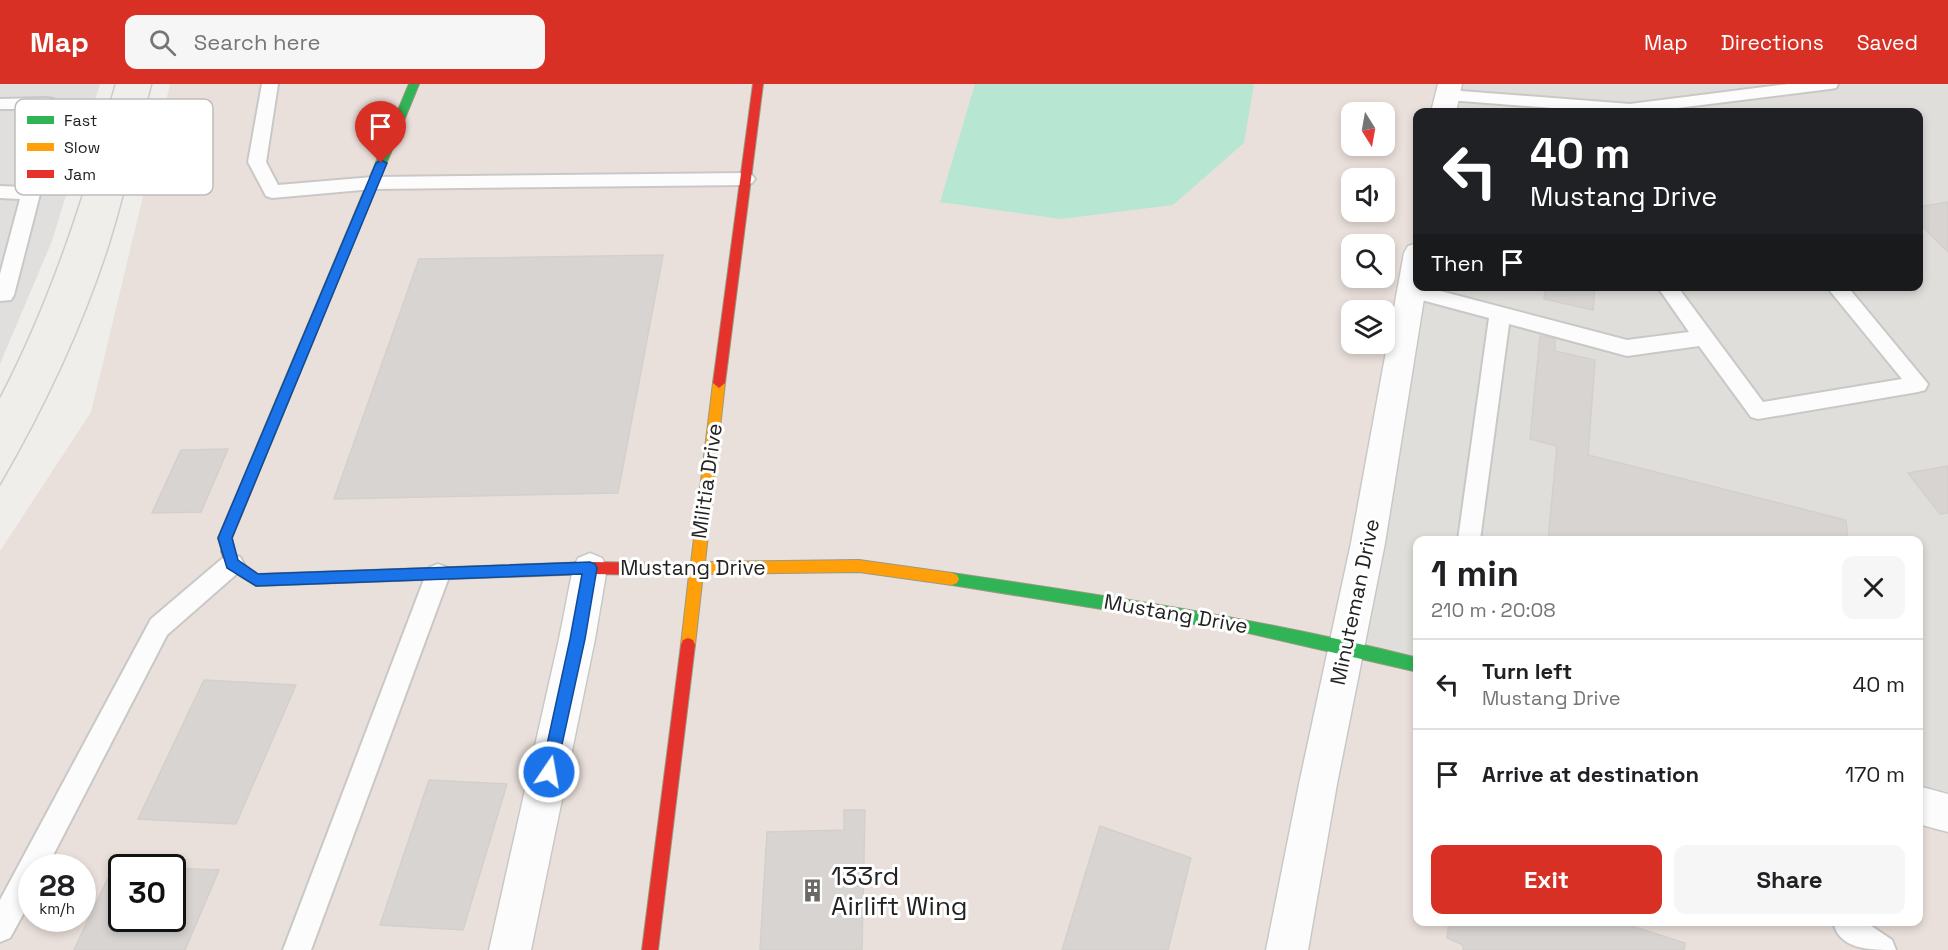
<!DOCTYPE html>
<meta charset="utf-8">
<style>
:root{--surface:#fff;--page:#f6f6f6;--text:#202124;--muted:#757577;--line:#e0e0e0;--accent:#d93025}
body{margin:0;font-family:"Space Grotesk",sans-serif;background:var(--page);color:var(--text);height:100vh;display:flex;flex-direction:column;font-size:22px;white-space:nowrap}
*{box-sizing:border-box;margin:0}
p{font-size:20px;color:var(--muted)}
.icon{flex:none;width:33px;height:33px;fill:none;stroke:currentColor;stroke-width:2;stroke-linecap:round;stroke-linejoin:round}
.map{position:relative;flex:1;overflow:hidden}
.sheet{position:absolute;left:1413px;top:452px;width:510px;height:390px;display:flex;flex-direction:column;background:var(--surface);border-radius:12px;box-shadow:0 3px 9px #0003}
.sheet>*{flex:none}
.hud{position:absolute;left:1413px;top:24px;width:510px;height:183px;border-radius:12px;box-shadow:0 3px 9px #0003;background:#202124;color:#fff;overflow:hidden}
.needle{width:39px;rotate:169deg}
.tools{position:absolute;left:1341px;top:18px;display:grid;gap:12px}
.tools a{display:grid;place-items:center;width:54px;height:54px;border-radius:12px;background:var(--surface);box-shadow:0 3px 9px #0003;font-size:30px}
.speed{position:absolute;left:18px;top:770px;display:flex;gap:12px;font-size:30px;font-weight:700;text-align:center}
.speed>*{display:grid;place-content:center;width:78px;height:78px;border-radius:50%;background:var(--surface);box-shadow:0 3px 9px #0003;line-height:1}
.speed small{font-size:15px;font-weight:400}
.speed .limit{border:3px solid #111;border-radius:9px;background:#fff;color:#111}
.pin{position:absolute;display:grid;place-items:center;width:51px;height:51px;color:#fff;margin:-62px -26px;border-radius:50% 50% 50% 0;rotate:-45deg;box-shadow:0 0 6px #0007}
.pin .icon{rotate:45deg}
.me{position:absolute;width:66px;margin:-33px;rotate:12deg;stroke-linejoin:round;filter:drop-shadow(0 0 4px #0008)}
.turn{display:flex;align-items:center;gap:21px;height:126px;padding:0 18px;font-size:27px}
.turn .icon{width:78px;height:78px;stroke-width:2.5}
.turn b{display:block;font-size:42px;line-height:51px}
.then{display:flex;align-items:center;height:57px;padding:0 18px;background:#0003;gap:12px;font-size:22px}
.round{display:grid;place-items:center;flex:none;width:63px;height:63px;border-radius:12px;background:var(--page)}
.summary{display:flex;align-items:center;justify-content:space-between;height:102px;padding:0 18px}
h1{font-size:36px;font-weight:800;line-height:45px}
.button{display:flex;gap:12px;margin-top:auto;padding:12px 18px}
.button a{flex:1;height:69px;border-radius:12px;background:var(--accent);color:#fff;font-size:24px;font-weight:800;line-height:69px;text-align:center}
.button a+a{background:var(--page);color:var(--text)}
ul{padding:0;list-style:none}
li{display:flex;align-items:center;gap:18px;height:90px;padding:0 18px;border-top:2px solid var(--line)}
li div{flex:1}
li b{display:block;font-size:22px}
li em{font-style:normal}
header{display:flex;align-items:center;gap:36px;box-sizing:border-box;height:84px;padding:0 30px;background:var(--accent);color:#fff}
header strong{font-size:28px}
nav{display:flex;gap:33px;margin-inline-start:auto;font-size:21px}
.search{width:420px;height:54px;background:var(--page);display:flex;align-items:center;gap:15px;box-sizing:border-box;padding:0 21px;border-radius:12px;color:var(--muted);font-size:22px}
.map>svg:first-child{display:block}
</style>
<header>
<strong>Map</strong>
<div class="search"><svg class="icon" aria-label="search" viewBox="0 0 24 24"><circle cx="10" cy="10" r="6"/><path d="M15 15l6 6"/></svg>Search here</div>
<nav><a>Map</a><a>Directions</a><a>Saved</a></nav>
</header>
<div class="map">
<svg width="1948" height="866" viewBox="0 0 1948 866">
<rect width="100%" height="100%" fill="#f0eeeb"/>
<path fill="#eae0db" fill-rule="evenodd" d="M170 0H1948V866H0V467L91 328ZM1352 28H1384V62H1352ZM1418 28H1918V202H1418ZM1352 94H1384V128H1352ZM1352 160H1384V194H1352ZM1352 226H1384V260H1352ZM1418 456H1918V837H1418ZM32 783H82V834H32ZM122 783H172V834H122Z"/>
<path fill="#e0deda" d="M1448 0H1948V729L1919 721 1918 456H1418L1417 581 1346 561 1418 202H1918V28H1443Z"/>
<path fill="#b7e6d2" d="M975 0H1254L1244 59 1173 121 1061 135 940 118Z"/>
<path fill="#e0dfde" d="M0 0H100L52 157 0 280Z"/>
<g fill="#d7d4d2" stroke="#d3d0cc" stroke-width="1.5">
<path d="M1948 118V168L1918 138V123Z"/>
<path d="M663 171 618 409 334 415 419 175Z"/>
<path d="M1546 202H1595L1593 226 1544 215Z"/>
<path d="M1540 252 1555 255V267L1595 276 1588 371 1846 436 1848 456H1548L1557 362 1530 355Z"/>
<path d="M228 365 201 428 152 429 181 366Z"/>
<path d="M1948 382V429L1940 430 1908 389Z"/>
<path d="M204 596 296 601 236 740 138 735Z"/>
<path d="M429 696 507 700 463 846 380 841Z"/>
<path d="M844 726H865L862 866H760L767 748 844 746Z"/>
<path d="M1100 742 1191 774 1168 866H1062Z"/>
<path d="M114 781 161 783H122V834H172V784L219 786 185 866H74Z"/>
<path d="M1449 837H1616L1685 859 1684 866H1463V861L1447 854Z"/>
</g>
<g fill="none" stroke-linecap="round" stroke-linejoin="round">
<defs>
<g id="lane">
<path d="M262 0H278L266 78 278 101 373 93 746 89 752 91 755 95 752 99 746 101 373 105 272 114 266 112 248 78Z"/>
<path d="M1788 0H1838L1836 4 1830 5 1645 28H1606L1448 16 1442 15 1440 11 1442 7 1448 6 1630 20Z"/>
<path d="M47 14 53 15 55 19 40 110 14 211 11 216 0 217V190L20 115 0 114V102L23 103 38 25H0V15Z"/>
<path d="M1410 199 1627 256 1689 248 1657 202H1677L1763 318 1902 295 1826 202H1847L1928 300 1925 306 1918 308 1758 335 1751 333 1699 262 1627 272 1509 240 1480 456H1458L1489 234 1403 211 1400 206 1403 201Z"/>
<path d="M232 470 240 473 244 480 240 487 167 551 47 783H32V814L10 854 0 858V816L151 535 224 473Z"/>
<path d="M438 480 446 483 450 490 311 866H283L426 490 430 483Z"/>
<path d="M1833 837H1864L1892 856 1896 866C1870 866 1838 866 1833 837Z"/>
</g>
<g id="street">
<path d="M1438 0H1462L1456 28H1431Z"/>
<path d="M1418 159V202H1426L1385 459 1337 700 1308 866H1266L1299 700 1351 459 1404 169 1408 162Z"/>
<path d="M590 469 602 474 607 484 595 555 531 866H489L559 555 573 484 578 474Z"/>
<path d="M1918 702 1948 710V748L1918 740Z"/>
</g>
<g id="fast">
<path d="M409 0H419L232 454 235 467 233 471 228 473 223 471 218 454Z"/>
<path d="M952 489C1108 512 1264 535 1418 574V588L1244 548 952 501 947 499 945 495 947 491Z"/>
</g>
<path id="slow" d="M719 294 725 299 705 478 859 476 952 489 957 491 959 495 957 499 952 501 859 488 703 490 695 561 693 566 688 568 683 566 681 561 689 491 659 489 657 485 659 481 691 479 713 299Z"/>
<g id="jam">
<path d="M753 0H763L725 299 719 304 713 299Z"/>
<path d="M228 461 233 463 238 476 258 490 590 478 664 479 669 481 671 485 669 489 664 491 590 490 256 502 227 484 221 467 223 463Z"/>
<path d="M688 554 693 556 695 561 658 866H642L681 561 683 556Z"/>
</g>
</defs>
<use href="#lane" stroke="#c9c8c7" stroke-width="4"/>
<use href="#street" stroke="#c9c8c7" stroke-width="3"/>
<use href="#fast" stroke="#999a82" stroke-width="2"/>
<use href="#slow" stroke="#999a82" stroke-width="2"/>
<use href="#jam" stroke="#999a82" stroke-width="2"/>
<use href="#lane" fill="#fdfcfc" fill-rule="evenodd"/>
<use href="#street" fill="#fdfcfc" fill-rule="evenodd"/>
<use href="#fast" fill="#30b455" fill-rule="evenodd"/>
<use href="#slow" fill="#ff9f0a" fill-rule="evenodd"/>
<use href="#jam" fill="#e5322d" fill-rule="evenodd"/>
<g stroke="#ccc" stroke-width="1.5">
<path d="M0 313C52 213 85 108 115 0"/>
<path d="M0 401C43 327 80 250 107 168 125 113 137 56 152 0"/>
</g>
</g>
<path fill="#1a73e8" stroke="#114b97" stroke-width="1.5" d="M381 76 387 79 232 454 238 476 258 490 590 478 595 480 597 484 585 555 556 688 554 694 549 696 543 694 541 688 570 555 582 490 256 502 227 484 218 454 376 79Z"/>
<defs>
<symbol id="building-bare" viewBox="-9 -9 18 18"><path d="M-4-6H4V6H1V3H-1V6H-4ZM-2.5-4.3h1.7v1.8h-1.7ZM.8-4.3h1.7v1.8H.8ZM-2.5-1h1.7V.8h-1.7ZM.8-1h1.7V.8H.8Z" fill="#6a6968" stroke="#fff" stroke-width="2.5" paint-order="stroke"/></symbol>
</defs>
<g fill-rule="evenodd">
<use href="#building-bare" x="796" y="790" width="33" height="33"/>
</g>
<g text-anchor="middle" stroke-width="6" stroke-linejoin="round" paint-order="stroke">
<g font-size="21" fill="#222" stroke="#fff">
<text transform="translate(707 397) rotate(-82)" y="7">Militia Drive</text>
<text x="693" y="491">Mustang Drive</text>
<text transform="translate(1355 518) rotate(-78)" y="7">Minuteman Drive</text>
<text transform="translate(1176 530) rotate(10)" y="7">Mustang Drive</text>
</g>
<g font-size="26" fill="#222" stroke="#fff" text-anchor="start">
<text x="831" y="801">133rd<tspan x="831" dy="30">Airlift Wing</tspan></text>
</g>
</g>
<rect x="15" y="15" width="198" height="96" rx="9" fill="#fff" stroke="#bdbdbd" stroke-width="1.5"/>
<rect x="27" y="32" width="27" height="8" fill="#30b455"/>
<rect x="27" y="59" width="27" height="8" fill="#ff9f0a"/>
<rect x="27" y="86" width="27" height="8" fill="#e5322d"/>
<g font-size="16" fill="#222">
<text x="64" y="42">Fast</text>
<text x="64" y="69">Slow</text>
<text x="64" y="96">Jam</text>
</g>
</svg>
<div class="tools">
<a><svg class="needle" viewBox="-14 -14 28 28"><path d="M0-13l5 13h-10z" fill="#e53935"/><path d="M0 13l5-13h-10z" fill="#757577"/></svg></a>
<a><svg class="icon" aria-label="sound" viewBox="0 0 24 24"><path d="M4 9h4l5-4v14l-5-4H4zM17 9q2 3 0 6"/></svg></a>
<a><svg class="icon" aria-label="search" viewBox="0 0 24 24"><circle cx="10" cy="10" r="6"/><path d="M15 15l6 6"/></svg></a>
<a><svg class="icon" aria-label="layers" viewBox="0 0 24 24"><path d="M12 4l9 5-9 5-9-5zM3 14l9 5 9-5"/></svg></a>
</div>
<div class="speed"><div>28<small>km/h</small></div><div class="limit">30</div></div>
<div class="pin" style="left:381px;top:79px;background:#d93025"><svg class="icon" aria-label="arrive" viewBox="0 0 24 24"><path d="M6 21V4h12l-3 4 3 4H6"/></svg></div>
<svg class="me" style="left:549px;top:688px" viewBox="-20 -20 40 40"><circle r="17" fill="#1a73e8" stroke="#fff" stroke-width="3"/><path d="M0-11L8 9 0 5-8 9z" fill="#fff"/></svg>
<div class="hud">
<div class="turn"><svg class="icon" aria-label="left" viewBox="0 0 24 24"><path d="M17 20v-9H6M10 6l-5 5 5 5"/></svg><div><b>40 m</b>Mustang Drive</div></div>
<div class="then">Then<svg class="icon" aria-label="arrive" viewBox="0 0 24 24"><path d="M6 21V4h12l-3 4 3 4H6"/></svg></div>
</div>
<section class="sheet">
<div class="summary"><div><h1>1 min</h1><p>210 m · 20:08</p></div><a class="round"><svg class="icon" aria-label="close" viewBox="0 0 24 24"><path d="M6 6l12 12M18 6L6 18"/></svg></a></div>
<ul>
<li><svg class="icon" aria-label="left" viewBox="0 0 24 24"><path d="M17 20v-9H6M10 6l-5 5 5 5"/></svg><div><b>Turn left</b><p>Mustang Drive</p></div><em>40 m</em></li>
<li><svg class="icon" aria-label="arrive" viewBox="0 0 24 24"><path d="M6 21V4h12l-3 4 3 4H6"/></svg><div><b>Arrive at destination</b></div><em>170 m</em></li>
</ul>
<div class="button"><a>Exit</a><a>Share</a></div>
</section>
</div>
